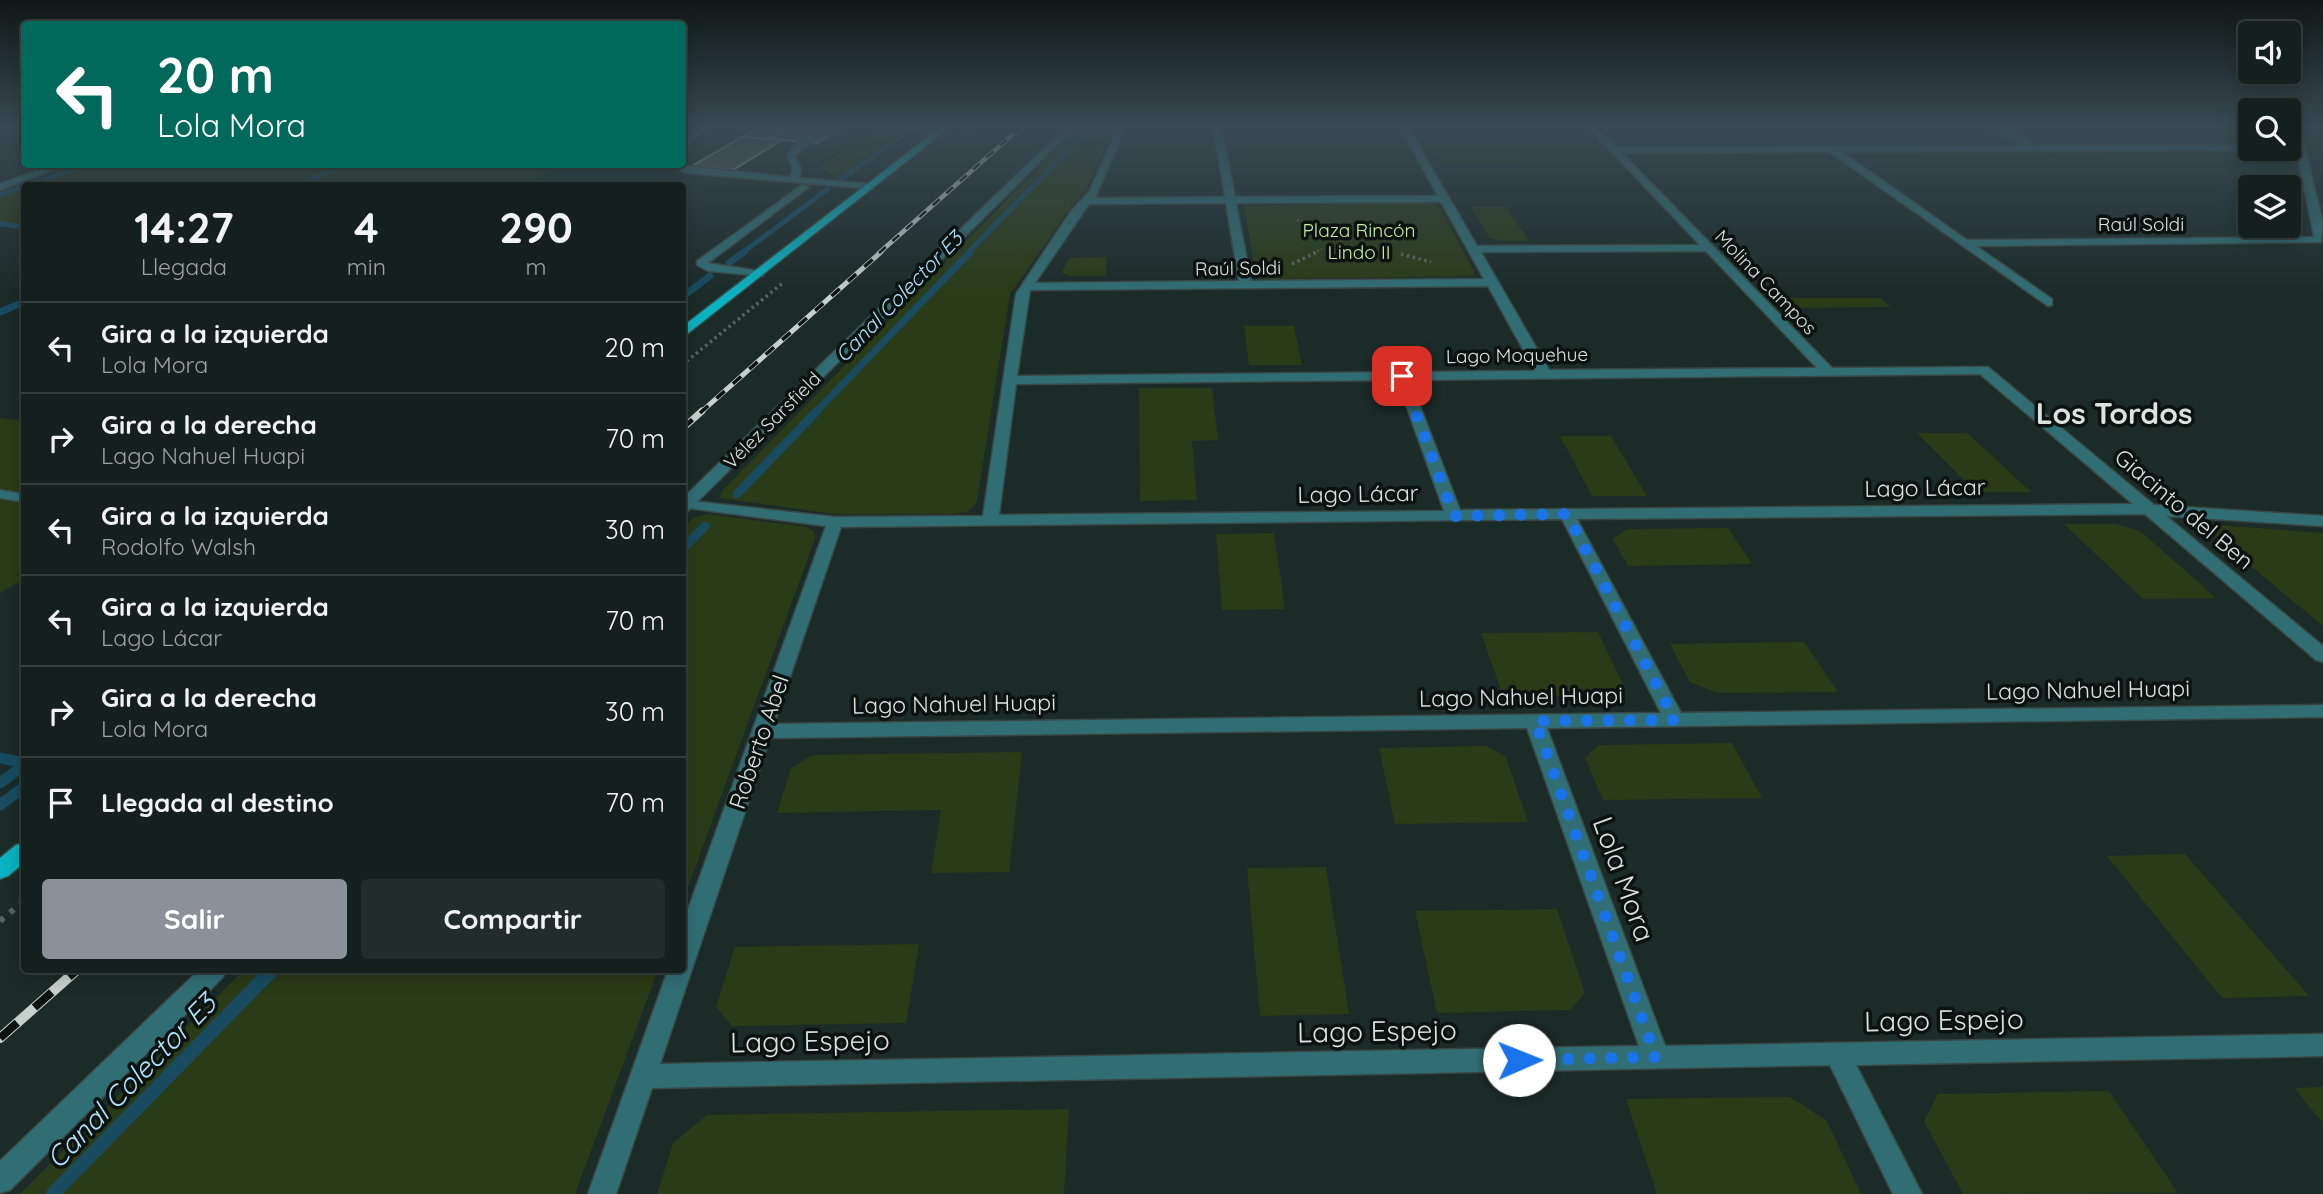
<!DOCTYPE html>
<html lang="es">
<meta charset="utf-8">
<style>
:root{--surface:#14201e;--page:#212d2b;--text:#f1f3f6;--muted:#9da3a4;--line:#333e3c;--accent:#8c9099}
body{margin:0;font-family:Quicksand,sans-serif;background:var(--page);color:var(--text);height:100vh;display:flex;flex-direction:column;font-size:26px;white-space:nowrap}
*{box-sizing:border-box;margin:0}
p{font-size:23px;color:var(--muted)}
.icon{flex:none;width:38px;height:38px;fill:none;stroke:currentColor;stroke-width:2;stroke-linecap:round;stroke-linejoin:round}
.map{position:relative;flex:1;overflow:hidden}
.sheet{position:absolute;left:21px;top:182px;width:665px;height:791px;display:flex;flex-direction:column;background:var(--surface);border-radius:7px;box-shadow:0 4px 18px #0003,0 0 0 2px var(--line)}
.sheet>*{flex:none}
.banner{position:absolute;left:21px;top:21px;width:665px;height:147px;border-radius:7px;box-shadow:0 4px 18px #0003,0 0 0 2px var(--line);background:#00695c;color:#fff;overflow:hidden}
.buttons{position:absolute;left:2238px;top:21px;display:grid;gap:14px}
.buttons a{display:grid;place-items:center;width:63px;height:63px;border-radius:7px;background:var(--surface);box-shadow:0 4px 18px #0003,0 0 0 2px var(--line);font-size:35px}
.pin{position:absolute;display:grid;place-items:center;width:60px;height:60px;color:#fff;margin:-30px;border-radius:14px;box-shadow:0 4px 10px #0006}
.me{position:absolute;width:77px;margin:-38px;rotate:89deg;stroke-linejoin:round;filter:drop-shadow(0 0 5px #0008)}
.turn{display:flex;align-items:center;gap:24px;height:147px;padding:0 21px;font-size:32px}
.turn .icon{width:91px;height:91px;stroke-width:2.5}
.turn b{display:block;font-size:49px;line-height:60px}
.eta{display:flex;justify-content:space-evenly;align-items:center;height:119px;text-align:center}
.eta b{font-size:42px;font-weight:800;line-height:49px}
.cta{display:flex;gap:14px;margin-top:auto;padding:14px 21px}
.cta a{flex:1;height:80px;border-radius:7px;background:var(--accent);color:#fff;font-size:28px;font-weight:800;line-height:80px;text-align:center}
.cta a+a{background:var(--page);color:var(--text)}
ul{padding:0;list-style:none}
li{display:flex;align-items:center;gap:21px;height:91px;padding:0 21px;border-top:2px solid var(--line)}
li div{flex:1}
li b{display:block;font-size:26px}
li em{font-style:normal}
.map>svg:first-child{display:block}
</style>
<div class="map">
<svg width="2323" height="1194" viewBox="0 0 2323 1194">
<rect width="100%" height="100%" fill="#1b2b28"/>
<g fill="#2a3b17">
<path d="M1078 127H1115L1084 193 1074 203 1010 294 977 501C973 511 964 513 954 514H834L720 498 721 492Z"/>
<path d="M896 135 838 178 819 167 857 141Z"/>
<path d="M1438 153H1518L1525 163H1444Z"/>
<path d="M89 165V164L563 165 522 186 29 185Z"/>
<path d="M24 187V226L0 223V196Z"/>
<path d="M1419 202 1433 204 1440 208 1474 271 1473 276 1272 279 1261 278 1256 274 1244 206Z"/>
<path d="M1471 207H1506L1529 241H1502L1490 238Z"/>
<path d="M1107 257 1106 276H1070L1061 272 1070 258Z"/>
<path d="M1783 298H1880L1891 307 1792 308Z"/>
<path d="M1244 326H1294L1302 365H1249Z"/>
<path d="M1139 388H1212L1218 440 1192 441 1197 500 1140 501Z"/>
<path d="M0 418 24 421V579L0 593Z"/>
<path d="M1917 433H1967L2031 492H1976Z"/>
<path d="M1560 436H1611L1647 496H1592Z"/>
<path d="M708 514 806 527 813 531 816 536 683 901V528L693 518Z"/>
<path d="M2064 524H2116L2140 531 2216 598 2143 599Z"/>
<path d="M2217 525 2323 533V626L2210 532Z"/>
<path d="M1728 528 1752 564 1628 566 1613 539 1627 529Z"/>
<path d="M1274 533 1285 609 1222 610 1216 534Z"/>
<path d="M1598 632 1623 684 1610 695 1503 696 1481 633Z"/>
<path d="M1804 642 1838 692 1717 693 1690 682 1670 644Z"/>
<path d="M1732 743 1762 798 1603 800 1585 758 1598 745Z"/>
<path d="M1486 746 1506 757 1528 822 1395 824 1379 748Z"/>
<path d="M1022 752 1009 872 931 873 941 810 777 813 791 768 812 755Z"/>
<path d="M2185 854 2309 996 2222 998 2107 856Z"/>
<path d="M1326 867 1349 1014 1260 1016 1247 868Z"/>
<path d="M1557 909 1585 993 1570 1010 1437 1013 1415 911Z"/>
<path d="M919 944 906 1023 732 1026 716 1007 735 947Z"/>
<path d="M244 970H658L575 1194H20Z"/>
<path d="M2323 1087V1123L2294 1088Z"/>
<path d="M2109 1091 2178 1193 1963 1194 1924 1121 1938 1094Z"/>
<path d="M1790 1097 1827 1121 1861 1194H1657L1626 1099Z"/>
<path d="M1069 1109 1064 1194H657L673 1143 707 1115Z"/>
</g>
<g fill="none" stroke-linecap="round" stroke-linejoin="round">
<g stroke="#184b60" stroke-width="5">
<path d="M1987 127 2028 149"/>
<path d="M841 179 903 135"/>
<path d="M27 186 87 164"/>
<path d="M297 186 347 164"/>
<path d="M0 195 24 186"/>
<path d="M0 224 24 227"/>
<path d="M742 253 828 189"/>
<path d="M968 253 1090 127"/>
</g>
<g stroke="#184b60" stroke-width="7">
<path d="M729 263 744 252"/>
<path d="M682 297 710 276"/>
<path d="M0 312 24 302"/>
<path d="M815 413 970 252"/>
</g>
<g stroke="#184b60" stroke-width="9">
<path d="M737 494 817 411"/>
<path d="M682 549 705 526"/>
</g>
<g stroke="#184b60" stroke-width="11">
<path d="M0 758 24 763"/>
<path d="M0 783 24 765"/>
<path d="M0 805 24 787"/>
</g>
<path stroke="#184b60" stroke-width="14" d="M53 1194 272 970"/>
</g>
<g fill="#4f5c53" stroke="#95a49a" stroke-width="2">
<path d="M760 127H789L770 139 742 137Z"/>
<path d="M789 127H843L818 143 770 139Z"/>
<path d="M742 137 782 140 733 170 692 166Z"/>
</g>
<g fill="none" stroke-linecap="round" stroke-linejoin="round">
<defs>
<g id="service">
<path d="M699 127H707L682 149V142Z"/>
<path d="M820 127H828L795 156 801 169 799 178 870 184 873 185V189L685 173 668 164 790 177 793 169 787 156 795 145Z"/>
<path d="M866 127H897L943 132 939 134Z"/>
<path d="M55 164H69L0 190V184Z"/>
<path d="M802 185 809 187 708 263 759 271 763 272V276L708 271 697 265V261Z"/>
<path d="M0 490 24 494V502L0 498Z"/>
</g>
<path id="pedestrian" d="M1994 127H2004L2044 149 2036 151Z"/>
<path id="minor" d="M1118 127H1126L1095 198 1225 197 1213 127H1221L1235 197 1438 196 1400 127H1408L1477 246 1700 245 1588 127H1596L1617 147 2250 145 2253 150 1842 152 1967 240 2314 237 2292 127H2300L2323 223 2321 242 1976 246 2052 299V305L2048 306 1830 152 1622 153 1832 368 1988 367 2154 505 2323 516V526L2166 516 2323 646V662L2316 660 2145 514 1577 519 1681 713 2323 705V717L1547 728 1665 1046 2323 1034V1056L1856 1065 1922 1194H1893L1830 1065 652 1088 616 1194H588L668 970H682V926L826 526 688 508 682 506V500L835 517 983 516 1016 294 1072 210 1089 192ZM1441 202 1484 279 1251 281 1236 203ZM1226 203 1239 281 1035 283 1089 204ZM1706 251 1817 368 1549 370 1481 252ZM1488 286 1535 371 1017 376 1030 290ZM1980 374 2133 504 1460 510 1410 380ZM1397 380 1444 511 999 515 1016 384ZM1562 519 1661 713 774 724 841 527ZM1527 728 1639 1046 660 1064 770 738Z"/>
<g id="tertiary">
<path d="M1066 127H1075L688 511 682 513V499Z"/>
<path d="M199 970H226L223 977 10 1190 0 1193V1161Z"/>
</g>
<g id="primary">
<path d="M941 127H950L682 338V327Z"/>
<path d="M24 843V863L8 876 0 879V858L16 845Z"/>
</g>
</defs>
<use href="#service" stroke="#394845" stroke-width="3"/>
<use href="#pedestrian" stroke="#394845" stroke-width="3"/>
<use href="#minor" stroke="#394845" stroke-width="3"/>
<use href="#tertiary" stroke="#394845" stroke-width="3"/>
<use href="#primary" stroke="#394845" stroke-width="3"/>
<g stroke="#586663" stroke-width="2.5" stroke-dasharray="2 2.5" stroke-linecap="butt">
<path d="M964 135 974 127"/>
<path d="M1297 220 1312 224"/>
<path d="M1313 253 1322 249"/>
</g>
<g stroke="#586663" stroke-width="3.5" stroke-dasharray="2.5 3.5" stroke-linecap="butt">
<path d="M1401 254 1431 262"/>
<path d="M1292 264 1317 252"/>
<path d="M682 365 784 282"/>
</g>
<path stroke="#586663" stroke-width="6" stroke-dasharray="5 8" stroke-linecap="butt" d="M0 921 24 901"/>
<use href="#service" fill="#316e74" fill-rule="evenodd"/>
<use href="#pedestrian" fill="#316e74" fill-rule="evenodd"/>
<use href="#minor" fill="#316e74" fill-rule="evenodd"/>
<use href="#tertiary" fill="#316e74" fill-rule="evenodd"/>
<use href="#primary" fill="#0ab3c1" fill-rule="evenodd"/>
<defs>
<path id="rail-far3" d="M879 253 1021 127"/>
<path id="rail-far2" d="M700 413 881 252"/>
<path id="rail-far1" d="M682 429 702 411"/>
<path id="rail" d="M0 1038 77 970"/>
</defs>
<use href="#rail-far3" stroke="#c6d0cd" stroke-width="4.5"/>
<use href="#rail-far2" stroke="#c6d0cd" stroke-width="5"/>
<use href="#rail-far1" stroke="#c6d0cd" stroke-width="7"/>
<use href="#rail" stroke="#c6d0cd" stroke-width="10"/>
<use href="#rail-far3" stroke="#0b1210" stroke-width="2.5" stroke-dasharray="9" stroke-linecap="butt"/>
<use href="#rail-far2" stroke="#0b1210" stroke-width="3.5" stroke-dasharray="11" stroke-linecap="butt"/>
<use href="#rail-far1" stroke="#0b1210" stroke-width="4.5" stroke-dasharray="14" stroke-linecap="butt"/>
<use href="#rail" stroke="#0b1210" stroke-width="8" stroke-dasharray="23" stroke-linecap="butt"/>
</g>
<linearGradient id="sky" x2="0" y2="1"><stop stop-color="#0f1816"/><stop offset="0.43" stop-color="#394a53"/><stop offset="1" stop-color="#394a53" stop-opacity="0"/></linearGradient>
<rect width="2323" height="294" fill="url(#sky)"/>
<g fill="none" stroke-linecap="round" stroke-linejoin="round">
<path stroke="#1a73e8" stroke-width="12" stroke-dasharray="0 21.6" d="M1402 376 1454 516 1567 514 1675 720 1535 721 1656 1057 1519 1060"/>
</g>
<g text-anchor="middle" stroke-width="7" stroke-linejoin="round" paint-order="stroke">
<g font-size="19" fill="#d9e3e0" stroke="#0b1210">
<text x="2141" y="231">Raúl Soldi</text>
<text transform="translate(1238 268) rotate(-1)" y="7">Raúl Soldi</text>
<text transform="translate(1766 282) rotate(46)" y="7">Molina Campos</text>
<text transform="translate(1517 355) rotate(-1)" y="7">Lago Moquehue</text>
<text transform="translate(772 420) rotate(-45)" y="7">Vélez Sarsfield</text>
</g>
<g font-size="19" fill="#c6eea1" stroke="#0b1210">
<text x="1359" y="237">Plaza Rincón<tspan x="1359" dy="22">Lindo II</tspan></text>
</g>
<g font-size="21" font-style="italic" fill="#aee3fd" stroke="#0b1210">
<text transform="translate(899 297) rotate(-46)" y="7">Canal Colector E3</text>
</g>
<g font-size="23" fill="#d9e3e0" stroke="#0b1210">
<text transform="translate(1925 488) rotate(-1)" y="8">Lago Lácar</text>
<text transform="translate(1358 494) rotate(-1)" y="8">Lago Lácar</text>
<text transform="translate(2184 509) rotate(40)" y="8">Giacinto del Ben</text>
<text transform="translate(2088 690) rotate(-1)" y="8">Lago Nahuel Huapi</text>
<text transform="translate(1521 697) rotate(-1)" y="8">Lago Nahuel Huapi</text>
<text transform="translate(954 704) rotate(-1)" y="8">Lago Nahuel Huapi</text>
<text transform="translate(759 742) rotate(-71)" y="8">Roberto Abel</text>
</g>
<g font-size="28" fill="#d9e3e0" stroke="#0b1210">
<text transform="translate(1624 879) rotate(70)" y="10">Lola Mora</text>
<text transform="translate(1944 1020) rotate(-1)" y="10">Lago Espejo</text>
<text transform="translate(1377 1031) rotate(-1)" y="10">Lago Espejo</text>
<text transform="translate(810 1041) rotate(-1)" y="10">Lago Espejo</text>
</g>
<g font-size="28" font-style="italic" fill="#aee3fd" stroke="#0b1210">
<text transform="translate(131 1081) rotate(-46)" y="10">Canal Colector E3</text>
</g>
<g font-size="30" font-weight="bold" fill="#d9e3e0" stroke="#0b1210">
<text x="2114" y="424">Los Tordos</text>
</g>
</g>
</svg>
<div class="buttons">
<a><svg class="icon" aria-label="sound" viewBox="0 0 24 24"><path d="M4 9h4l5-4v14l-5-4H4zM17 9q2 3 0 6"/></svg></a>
<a><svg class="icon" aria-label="search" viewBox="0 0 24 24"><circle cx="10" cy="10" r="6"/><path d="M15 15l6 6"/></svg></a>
<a><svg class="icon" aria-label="layers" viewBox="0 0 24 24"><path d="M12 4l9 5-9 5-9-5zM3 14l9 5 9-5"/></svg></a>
</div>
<div class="pin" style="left:1402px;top:376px;background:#d93025"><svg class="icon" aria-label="arrive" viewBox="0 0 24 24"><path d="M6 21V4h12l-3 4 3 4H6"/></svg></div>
<svg class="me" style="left:1519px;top:1060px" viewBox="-20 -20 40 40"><circle r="19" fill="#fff"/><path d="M0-13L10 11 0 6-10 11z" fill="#1a73e8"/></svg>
<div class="banner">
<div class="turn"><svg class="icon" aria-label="left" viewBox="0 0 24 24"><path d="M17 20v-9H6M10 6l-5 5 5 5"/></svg><div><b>20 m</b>Lola Mora</div></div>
</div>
<section class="sheet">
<div class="eta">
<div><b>14:27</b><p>Llegada</p></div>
<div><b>4</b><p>min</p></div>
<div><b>290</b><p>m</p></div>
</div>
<ul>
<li><svg class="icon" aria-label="left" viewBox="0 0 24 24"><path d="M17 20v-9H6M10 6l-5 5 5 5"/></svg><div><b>Gira a la izquierda</b><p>Lola Mora</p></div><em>20 m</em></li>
<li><svg class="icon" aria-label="right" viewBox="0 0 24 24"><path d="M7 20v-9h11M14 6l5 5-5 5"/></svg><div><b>Gira a la derecha</b><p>Lago Nahuel Huapi</p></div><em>70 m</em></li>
<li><svg class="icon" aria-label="left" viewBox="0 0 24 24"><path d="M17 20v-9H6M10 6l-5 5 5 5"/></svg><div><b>Gira a la izquierda</b><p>Rodolfo Walsh</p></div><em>30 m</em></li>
<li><svg class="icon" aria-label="left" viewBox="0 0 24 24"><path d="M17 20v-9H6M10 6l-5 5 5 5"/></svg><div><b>Gira a la izquierda</b><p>Lago Lácar</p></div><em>70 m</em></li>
<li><svg class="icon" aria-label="right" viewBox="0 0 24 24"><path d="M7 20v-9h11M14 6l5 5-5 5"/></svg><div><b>Gira a la derecha</b><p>Lola Mora</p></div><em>30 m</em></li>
<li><svg class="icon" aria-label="arrive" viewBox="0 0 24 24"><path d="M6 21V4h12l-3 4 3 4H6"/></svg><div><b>Llegada al destino</b></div><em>70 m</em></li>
</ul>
<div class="cta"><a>Salir</a><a>Compartir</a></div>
</section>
</div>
